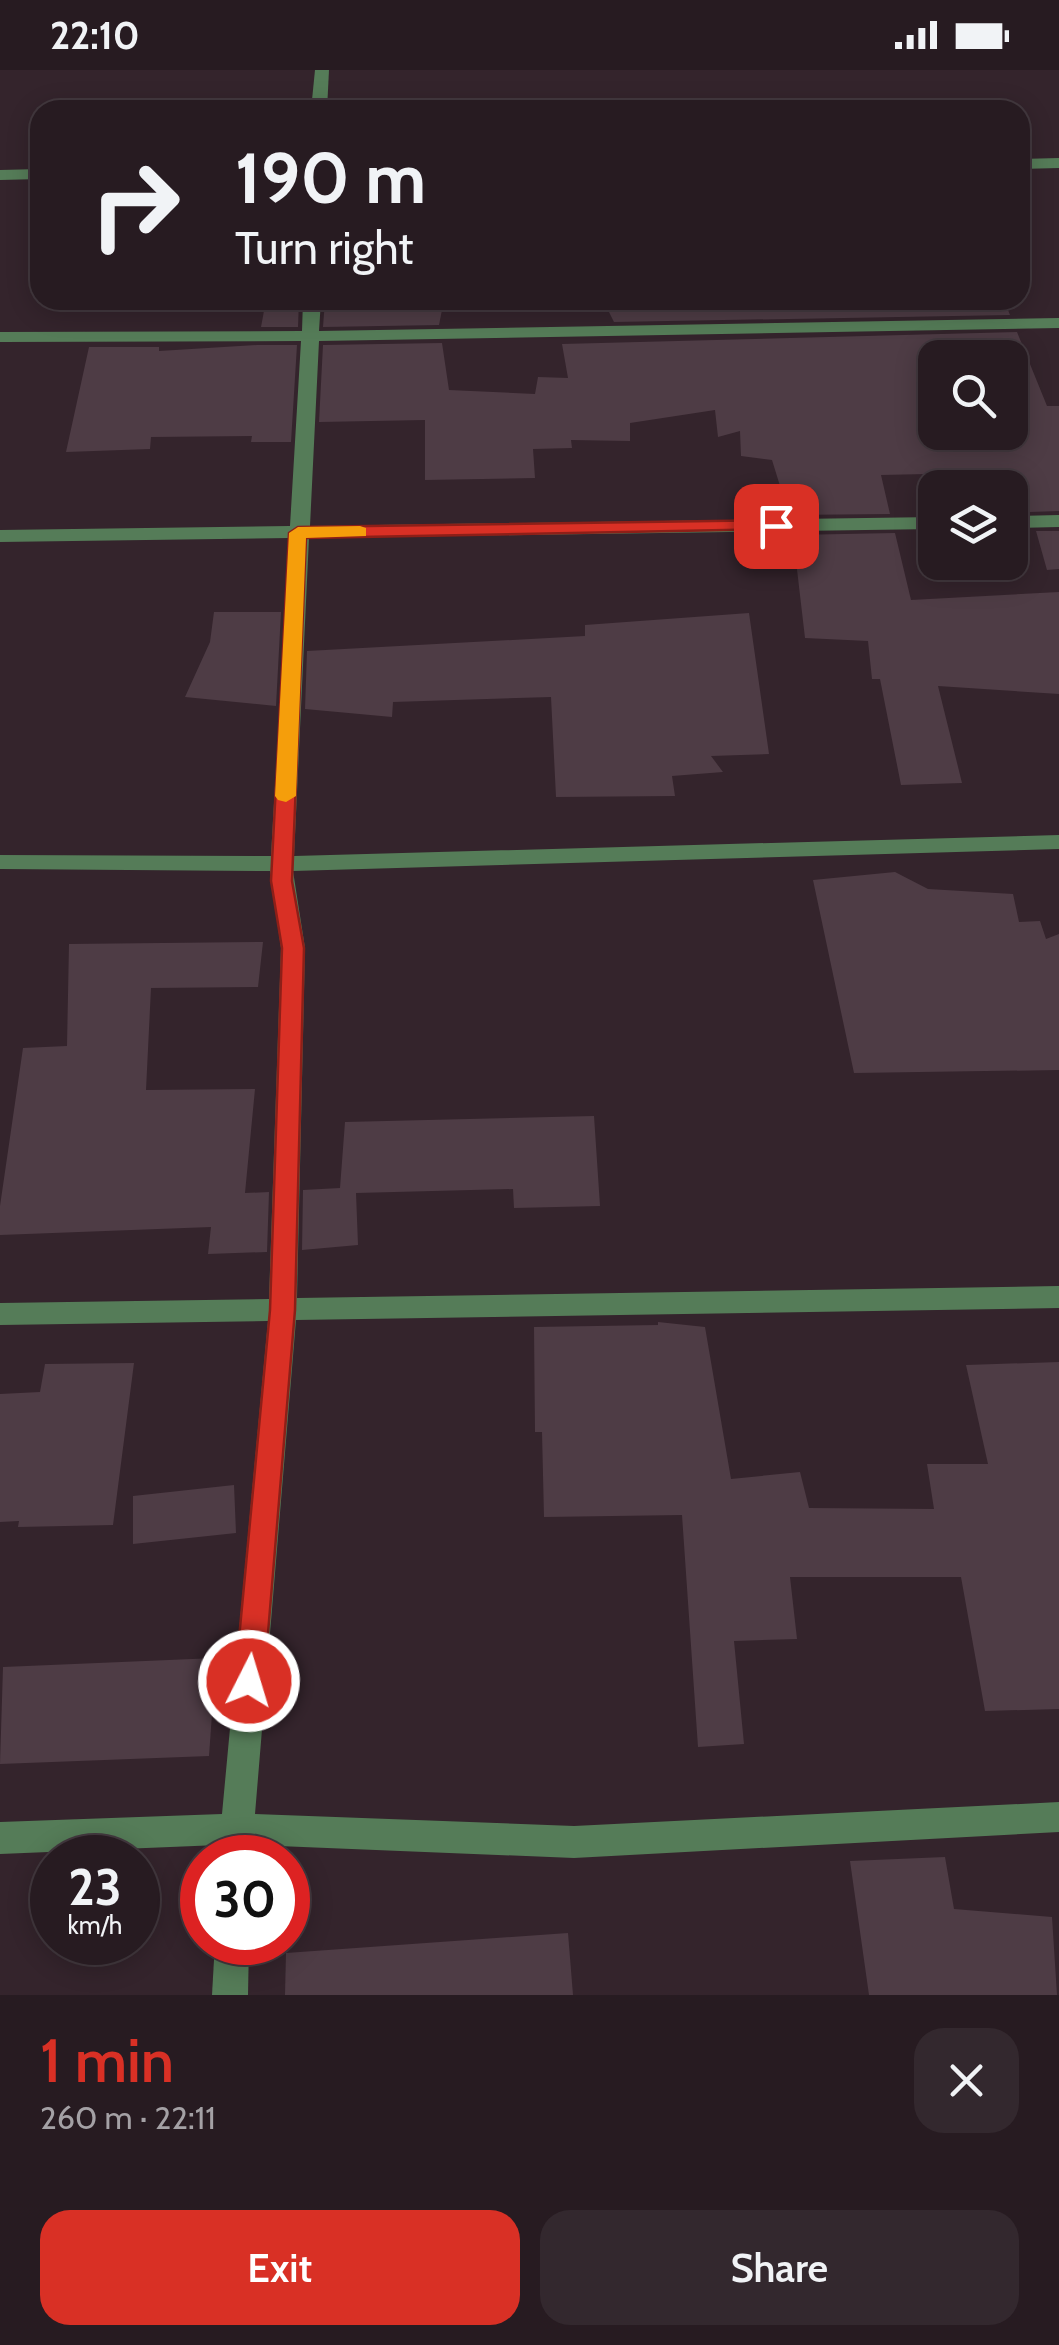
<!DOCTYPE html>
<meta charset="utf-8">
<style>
:root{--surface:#271b21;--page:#33282e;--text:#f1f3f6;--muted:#a4a1a5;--line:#43393f;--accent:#d93025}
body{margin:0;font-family:Cabin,sans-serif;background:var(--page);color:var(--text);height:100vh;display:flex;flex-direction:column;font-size:38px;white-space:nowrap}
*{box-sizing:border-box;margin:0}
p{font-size:32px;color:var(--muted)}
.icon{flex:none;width:55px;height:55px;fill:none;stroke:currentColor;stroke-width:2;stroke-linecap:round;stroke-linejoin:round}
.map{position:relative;height:1925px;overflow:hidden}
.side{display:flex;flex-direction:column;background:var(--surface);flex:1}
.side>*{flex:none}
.banner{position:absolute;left:30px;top:30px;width:1000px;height:210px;border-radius:30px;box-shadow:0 5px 25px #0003,0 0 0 2px var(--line);background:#271b21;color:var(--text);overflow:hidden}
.controls{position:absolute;left:918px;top:270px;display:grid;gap:20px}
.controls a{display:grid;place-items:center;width:110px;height:110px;border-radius:20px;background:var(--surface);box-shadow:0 5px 25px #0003,0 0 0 2px var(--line);font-size:50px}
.speed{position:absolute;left:30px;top:1765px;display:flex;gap:20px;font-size:50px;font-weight:700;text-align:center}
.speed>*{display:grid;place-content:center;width:130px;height:130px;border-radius:50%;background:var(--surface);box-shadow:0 5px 25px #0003,0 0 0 2px var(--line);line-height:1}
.speed small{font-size:25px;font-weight:400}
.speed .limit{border:15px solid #d22;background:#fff;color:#111}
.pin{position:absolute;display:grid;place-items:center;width:85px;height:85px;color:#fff;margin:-42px;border-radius:20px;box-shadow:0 5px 15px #0006}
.me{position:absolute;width:110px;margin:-55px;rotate:5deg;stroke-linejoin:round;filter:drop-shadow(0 0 8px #0008)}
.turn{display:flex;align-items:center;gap:35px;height:210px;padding:0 40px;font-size:45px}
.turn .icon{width:130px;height:130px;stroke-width:2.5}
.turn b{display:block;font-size:70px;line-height:85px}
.round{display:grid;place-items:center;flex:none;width:105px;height:105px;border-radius:30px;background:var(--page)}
.headline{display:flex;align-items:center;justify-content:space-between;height:170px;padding:0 40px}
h1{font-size:60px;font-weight:600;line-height:75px;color:var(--accent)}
.cta{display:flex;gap:20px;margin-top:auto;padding:20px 40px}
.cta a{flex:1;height:115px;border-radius:30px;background:var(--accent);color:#fff;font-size:40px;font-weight:600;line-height:115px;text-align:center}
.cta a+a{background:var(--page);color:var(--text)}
.status{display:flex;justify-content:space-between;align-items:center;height:70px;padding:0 50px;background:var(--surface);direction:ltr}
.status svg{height:28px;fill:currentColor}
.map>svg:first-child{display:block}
</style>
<div class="status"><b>22:10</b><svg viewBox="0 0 49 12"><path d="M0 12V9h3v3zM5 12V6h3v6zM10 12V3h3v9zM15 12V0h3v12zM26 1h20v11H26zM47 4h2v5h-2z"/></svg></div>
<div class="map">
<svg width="1059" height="1925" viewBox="0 0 1059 1925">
<rect width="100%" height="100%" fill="#34242c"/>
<g fill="#4e3c45" fill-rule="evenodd">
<path d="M266 230H299L298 257H261Z"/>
<path d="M325 230H444L439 255 323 257Z"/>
<path d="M603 230H1004L1010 245 614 252Z"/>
<path d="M1017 262 1047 336H1059V441L1030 442 1018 402 881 405 890 444 789 445 772 390 741 386 740 361 718 367 715 340 630 353V371L571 370 572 378 533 379 535 408 425 410V350L319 352 323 275 442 273 449 320 535 324 538 307 568 308 562 274ZM935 288H1010V362H935Z"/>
<path d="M257 275H297L291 372H251L252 366 151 367 150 379 66 382 89 277H159V281Z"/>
<path d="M1036 461H1059V499L1047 500Z"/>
<path d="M895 463 911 530 1059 522V624L938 616 962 713 901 715 880 609H872L868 571 805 568 793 465Z"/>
<path d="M214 542H281L276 636 185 627 210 572Z"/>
<path d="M749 543 769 684 711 686 723 702 672 706 675 726 556 727 551 627 393 632 392 647 305 639 307 581 585 566V555Z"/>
<path d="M895 802 928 819 1013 824 1019 852 1040 851 1046 869 1059 864V1000L854 1003 813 810Z"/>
<path d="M263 872 258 917 151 918 146 1020 255 1019 245 1123 269 1122 267 1182 208 1184 211 1157 0 1165V1136L23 978 67 976 69 874Z"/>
<path d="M594 1046 600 1136 514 1138 513 1119 356 1123 358 1175 302 1180 303 1120 340 1118 345 1052Z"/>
<path d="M658 1252 705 1257 731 1409 800 1402 809 1438 934 1439 927 1394H988L966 1295 1059 1292V1639L985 1641 961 1507H790L797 1569 734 1571 744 1674 698 1677 682 1445 544 1447 542 1362H535L534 1257 658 1255Z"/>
<path d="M134 1293 113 1455 18 1457 19 1451 0 1452V1324L40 1322 45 1294Z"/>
<path d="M234 1415 236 1463 133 1474V1426Z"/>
<path d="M216 1588 209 1686 0 1694 3 1597Z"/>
<path d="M945 1787 954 1839 1052 1847 1057 1925H869L850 1791Z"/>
<path d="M568 1863 573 1925H285L286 1883Z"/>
</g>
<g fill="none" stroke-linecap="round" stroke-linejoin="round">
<g fill="#557c58" fill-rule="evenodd">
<path d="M315 0H329L327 40H311Z"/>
<path d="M1059 88V98L1020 99V89Z"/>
<path d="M40 99V109L0 110V100Z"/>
<path d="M303 230H321L319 261 1059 248V258L319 271 310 456 935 447V459L309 468 294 786 1059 765V779L293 801 305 878 297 1228 1059 1216V1238L296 1250 255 1744 574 1756 1059 1732V1762L574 1788 253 1775 252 1788H218L219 1775 0 1784V1752L222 1744 268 1251 0 1255V1233L269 1229 281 878 270 801 0 799V785L271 786 289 468 0 472V460L290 456 301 271 0 272V262L302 261Z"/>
<path d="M1059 445V457L1010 458V446Z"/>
<path d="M215 1872H249L248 1925H212Z"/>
</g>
</g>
<path fill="#d93025" stroke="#8d1f18" stroke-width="2.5" d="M776 450 784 456 782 459 306 468 292 811 304 878 295 1240 264 1611 259 1620 249 1624 239 1620 235 1611 270 1240 282 878 271 811 289 463 298 457Z"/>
<path fill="#f59e0b" d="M360 456 366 458V466L306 468 296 726 286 732 278 730 275 726 289 463 298 457Z"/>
</svg>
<div class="controls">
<a><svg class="icon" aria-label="search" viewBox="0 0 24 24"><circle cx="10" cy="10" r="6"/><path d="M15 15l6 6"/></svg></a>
<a><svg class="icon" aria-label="layers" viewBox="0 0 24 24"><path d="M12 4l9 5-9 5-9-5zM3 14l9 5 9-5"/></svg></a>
</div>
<div class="speed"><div>23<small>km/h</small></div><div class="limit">30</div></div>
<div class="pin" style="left:776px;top:456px;background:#d93025"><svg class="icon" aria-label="arrive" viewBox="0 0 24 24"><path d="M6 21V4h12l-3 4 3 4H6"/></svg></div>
<svg class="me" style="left:249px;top:1611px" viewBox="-20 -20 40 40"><circle r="17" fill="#d93025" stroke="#fff" stroke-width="3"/><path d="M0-11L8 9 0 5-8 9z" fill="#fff"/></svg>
<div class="banner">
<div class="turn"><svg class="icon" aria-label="right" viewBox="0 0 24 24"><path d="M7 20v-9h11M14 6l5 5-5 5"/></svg><div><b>190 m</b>Turn right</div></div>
</div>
</div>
<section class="side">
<div class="headline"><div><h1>1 min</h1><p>260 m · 22:11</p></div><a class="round"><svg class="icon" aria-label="close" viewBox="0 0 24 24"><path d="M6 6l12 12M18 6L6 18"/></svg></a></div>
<div class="cta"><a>Exit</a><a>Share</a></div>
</section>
